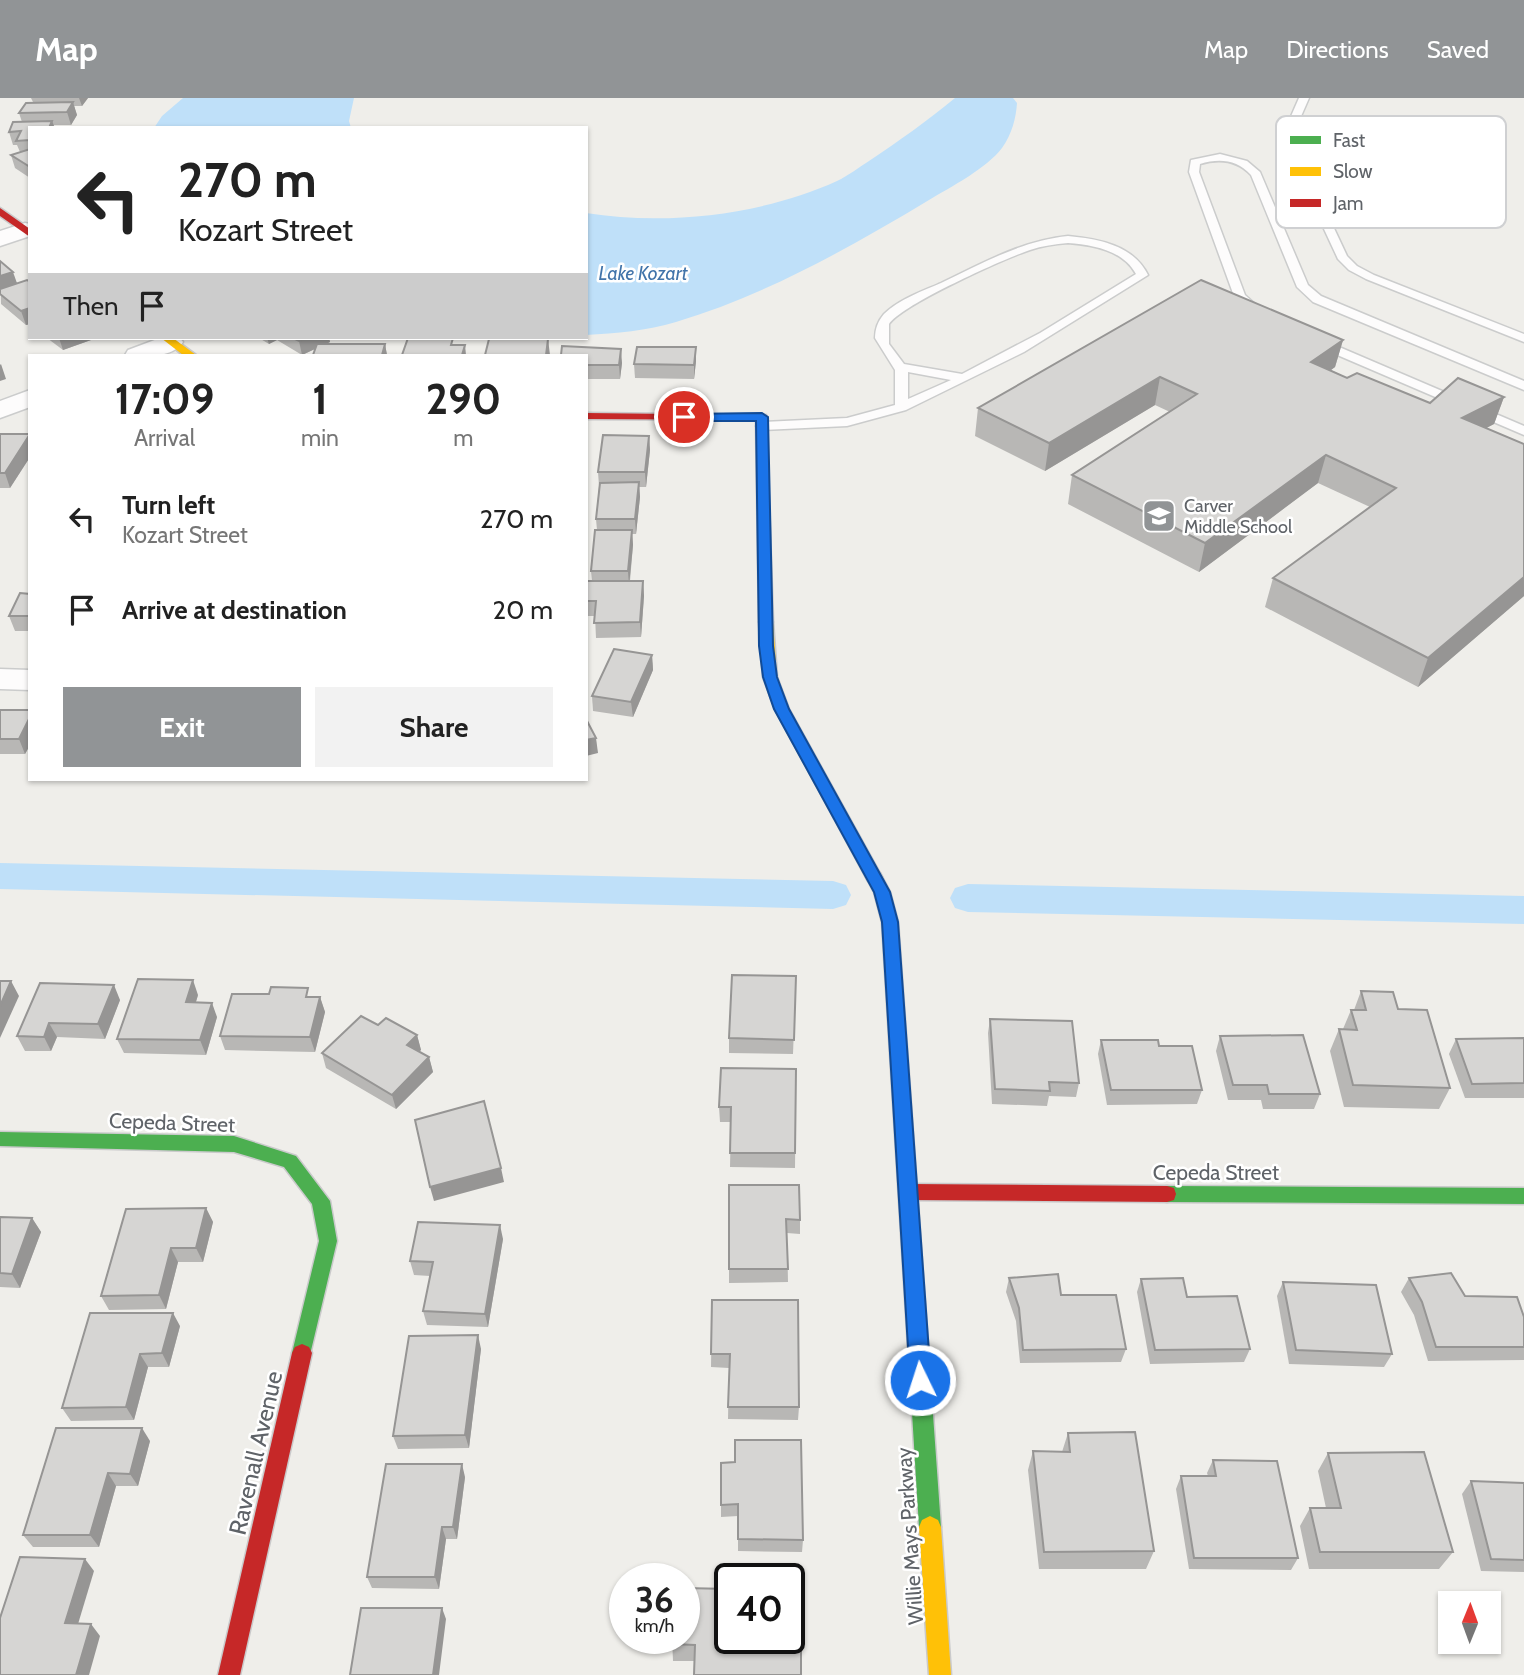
<!DOCTYPE html>
<style>
:root{--surface:#fff;--page:#f2f2f2;--text:#222;--muted:#767676;--accent:#919496}
body{margin:0;font-family:Cabin,sans-serif;background:var(--page);color:var(--text);height:100vh;display:flex;flex-direction:column;font-size:26px;white-space:nowrap}
*{box-sizing:border-box;margin:0}
p{font-size:23px;color:var(--muted)}
.icon{flex:none;width:38px;height:38px;fill:none;stroke:currentColor;stroke-width:2;stroke-linecap:round;stroke-linejoin:round}
.map{position:relative;flex:1;overflow:hidden}
.panel{position:absolute;left:28px;top:256px;width:560px;height:427px;display:flex;flex-direction:column;background:var(--surface);border-radius:0px;box-shadow:0 2px 5px #0004}
.panel>*{flex:none}
.hud{position:absolute;left:28px;top:28px;width:560px;height:214px;border-radius:0px;box-shadow:0 2px 5px #0004;background:#fff;color:var(--text);overflow:hidden}
.needle{width:46px;rotate:1deg}
.fabs{position:absolute;left:1438px;top:1493px;display:grid;gap:14px}
.fabs a{display:grid;place-items:center;width:63px;height:63px;border-radius:0px;background:var(--surface);box-shadow:0 2px 5px #0004;font-size:35px}
.speed{position:absolute;left:609px;top:1465px;display:flex;gap:14px;font-size:35px;font-weight:700;text-align:center}
.speed>*{display:grid;place-content:center;width:91px;height:91px;border-radius:50%;background:var(--surface);box-shadow:0 2px 5px #0004;line-height:1}
.speed small{font-size:18px;font-weight:400}
.speed .limit{border:4px solid #111;border-radius:10px;background:#fff;color:#111}
.pin{position:absolute;display:grid;place-items:center;width:60px;height:60px;color:#fff;margin:-30px;border:4px solid #fff;border-radius:50%;box-shadow:0 2px 7px #0007}
.me{position:absolute;width:77px;margin:-38px;rotate:356deg;stroke-linejoin:round;filter:drop-shadow(0 0 5px #0008)}
.turn{display:flex;align-items:center;gap:24px;height:147px;padding:0 35px;font-size:32px}
.turn .icon{width:91px;height:91px;stroke-width:2.5}
.turn b{display:block;font-size:49px;line-height:60px}
.then{display:flex;align-items:center;height:66px;padding:0 35px;background:#0003;gap:14px;font-size:26px}
.eta{display:flex;justify-content:space-evenly;align-items:center;height:119px;text-align:center}
.eta b{font-size:42px;font-weight:700;line-height:49px}
.primary-button{display:flex;gap:14px;margin-top:auto;padding:14px 35px}
.primary-button a{flex:1;height:80px;border-radius:0px;background:var(--accent);color:#fff;font-size:28px;font-weight:700;line-height:80px;text-align:center}
.primary-button a+a{background:var(--page);color:var(--text)}
ul{padding:0;list-style:none}
li{display:flex;align-items:center;gap:21px;height:91px;padding:0 35px}
li div{flex:1}
li b{display:block;font-size:26px}
li em{font-style:normal}
header{display:flex;align-items:center;gap:42px;box-sizing:border-box;height:98px;padding:0 35px;background:var(--accent);color:#fff}
header strong{font-size:33px}
nav{display:flex;gap:38px;margin-inline-start:auto;font-size:24px}
.map>svg:first-child{display:block}
</style>
<header>
<strong>Map</strong>
<nav><a>Map</a><a>Directions</a><a>Saved</a></nav>
</header>
<div class="map">
<svg width="1524" height="1577" viewBox="0 0 1524 1577">
<rect width="100%" height="100%" fill="#efeeea"/>
<g fill="#bfe0f9">
<path d="M183 0H354L349 23 351 30H154L162 18Z"/>
<path d="M955 0H1013L1017 5C1016 20 1012 36 1002 50 987 70 951 89 929 102 849 150 766 197 676 224 647 233 616 235 586 237V115C668 128 762 117 837 83 848 78 859 69 869 63 899 43 927 23 955 0Z"/>
</g>
<g fill="none" stroke-linecap="round" stroke-linejoin="round">
<g fill="#bfe0f9" fill-rule="evenodd">
<path d="M0 765 833 783 846 787 851 797 846 807 833 811 0 791Z"/>
<path d="M968 786 1524 798V826L968 814 955 810 950 800 955 790Z"/>
</g>
<defs>
<g id="lane">
<path d="M1299 0H1309L1295 32 1294 45 1347 158 1357 168 1374 177 1524 236V244L1366 181 1349 172 1338 161 1284 45 1285 32Z"/>
<path d="M1220 56 1247 63 1260 74 1308 187 1321 198 1524 283V292L1313 204 1297 189 1251 77C1237 62 1220 60 1200 66L1199 74 1245 197 1265 215 1255 218 1234 198 1189 74 1191 62Z"/>
<path d="M1068 138C1099 141 1133 147 1148 177L1024 254 906 312 847 328 763 332 756 328 763 324 847 320 895 307V272L875 240C875 231 878 223 884 216 899 201 923 193 941 185 983 165 1021 143 1068 138ZM1068 145C1093 147 1123 152 1136 176L1040 235 962 276 904 266 889 246V226C903 206 1004 161 1030 152 1042 148 1055 146 1068 145ZM908 274 951 282 908 301Z"/>
<path d="M1318 240 1524 328V337L1314 247V241Z"/>
</g>
<g id="street">
<path d="M25 125 30 126V138L0 148V133Z"/>
<path d="M160 240H180L183 244C172 261 143 258 125 257L128 252Z"/>
<path d="M30 292V309L0 320V303Z"/>
<path d="M0 571 30 572V592L0 591Z"/>
</g>
<g id="fast">
<path d="M874 773 880 775 890 794 898 824 941 1429 938 1436 930 1440 922 1436 919 1429 882 824 874 794 866 779Z"/>
<path d="M0 1034 234 1038 296 1058 330 1103 337 1143 309 1261 302 1264 295 1261 292 1255 319 1143 312 1106 284 1069 234 1054 0 1048Z"/>
<path d="M1167 1088 1524 1090V1106L1167 1104 1160 1102 1158 1096 1160 1090Z"/>
</g>
<g id="slow">
<path d="M161 240H173L196 257H183Z"/>
<path d="M766 520 773 524 777 579 789 611 882 779 880 783H868L775 611 763 579 759 524Z"/>
<path d="M930 1418 938 1422 941 1429 951 1577H929L919 1429 922 1422Z"/>
</g>
<g id="jam">
<path d="M0 110 30 131V139L0 118Z"/>
<path d="M586 315 766 317 773 524 771 527H761L759 524 756 322 586 321Z"/>
<path d="M908 1086 1167 1088 1174 1090 1176 1096 1174 1102 1167 1104 908 1102 901 1100 899 1094 901 1088Z"/>
<path d="M302 1246 309 1249 312 1255 240 1577H218L292 1255 295 1249Z"/>
</g>
</defs>
<use href="#lane" stroke="#cbcccc" stroke-width="3"/>
<use href="#street" stroke="#cbcccc" stroke-width="3"/>
<use href="#fast" stroke="#cacacb" stroke-width="3"/>
<use href="#slow" stroke="#cacacb" stroke-width="3"/>
<use href="#jam" stroke="#cacacb" stroke-width="3"/>
<use href="#lane" fill="#fdfcfc" fill-rule="evenodd"/>
<use href="#street" fill="#fdfcfc" fill-rule="evenodd"/>
<use href="#fast" fill="#4caf50" fill-rule="evenodd"/>
<use href="#slow" fill="#ffc107" fill-rule="evenodd"/>
<use href="#jam" fill="#c62828" fill-rule="evenodd"/>
</g>
<g fill="#b8b7b5">
<path d="M31 0H88L82 8H74L77 17 71 27H54L30 30V80L15 70 11 57 20 54 17 47H13L9 34 22 24 19 15 33 4Z"/>
<path d="M0 163 17 185 30 184V226L26 227 1 206Z"/>
<path d="M47 240H91V242L63 252Z"/>
<path d="M259 240H329L330 244 326 246H385L387 257H313L315 251 302 257 277 242 269 246Z"/>
<path d="M1343 242 1335 269 1331 272 1347 280 1430 305 1504 299 1494 326 1486 330 1524 346V498L1418 589 1265 509 1273 480 1370 409 1318 385 1199 474 1068 406 1072 377 1170 314 1155 307 1045 373 975 338 978 310Z"/>
<path d="M696 249V263L694 281 635 280 634 266Z"/>
<path d="M586 257 622 265 620 281H586Z"/>
<path d="M0 336H30V359L10 390H0Z"/>
<path d="M649 338 650 352 646 389H639L640 399 636 436H632L633 447 630 483H643L644 498 641 539 596 540 595 518H586V483H592L591 473 597 432 596 421 599 388 598 374Z"/>
<path d="M30 496V533H15L9 518Z"/>
<path d="M652 557 653 572 633 619 593 613 592 598Z"/>
<path d="M0 612H30V647L25 656H0Z"/>
<path d="M796 878 793 956 729 955V940Z"/>
<path d="M40 885 120 902 105 941 57 939 51 953H25L17 938Z"/>
<path d="M1361 893 1398 911 1450 990 1439 1011 1344 1009 1330 953 1339 931H1343L1351 912H1354Z"/>
<path d="M198 897 196 904 217 919 206 957 124 955 117 941Z"/>
<path d="M311 899H320L325 914 315 954 225 952 220 938Z"/>
<path d="M990 921 1079 985 1076 999 1049 998 1047 1008 992 1006 988 935Z"/>
<path d="M378 927 417 937 421 952 419 953 429 959 433 974 396 1011 326 970 322 955Z"/>
<path d="M1220 938 1320 996 1314 1011H1263L1261 1002H1228L1216 953Z"/>
<path d="M1524 940V1000H1465L1449 956 1456 941Z"/>
<path d="M1101 942 1159 948 1202 992 1197 1006 1107 1007 1098 956Z"/>
<path d="M796 971 795 1070 730 1069 731 1024H720L719 1009Z"/>
<path d="M729 1087 800 1122V1136L787 1135 788 1184 729 1185Z"/>
<path d="M206 1110 213 1124 203 1164H178L166 1211 109 1212 101 1198Z"/>
<path d="M0 1119 32 1120 41 1134 20 1190 0 1189Z"/>
<path d="M503 1141 488 1229 427 1227 423 1213 430 1178 414 1177 410 1163Z"/>
<path d="M1009 1180 1061 1197 1126 1251 1121 1264 1020 1265 1016 1223 1006 1194Z"/>
<path d="M1409 1180 1524 1219V1262L1428 1263 1414 1217 1401 1194Z"/>
<path d="M1141 1181 1187 1199 1250 1251 1244 1264 1150 1266 1137 1194Z"/>
<path d="M1283 1184 1392 1256 1384 1269 1289 1266 1277 1198Z"/>
<path d="M712 1202 799 1309 798 1322 728 1321 729 1270 711 1269Z"/>
<path d="M180 1228 169 1269H148L134 1322 71 1323 62 1310Z"/>
<path d="M481 1251 469 1350 398 1351 393 1338Z"/>
<path d="M1068 1335 1154 1453 1146 1471H1039L1028 1372 1033 1353 1062 1354Z"/>
<path d="M150 1343 138 1388H116L99 1449H33L23 1437Z"/>
<path d="M1328 1355 1453 1454 1439 1471H1309L1300 1428 1310 1410H1326L1318 1373Z"/>
<path d="M1213 1362 1298 1460 1291 1472 1189 1471 1176 1391 1181 1378H1208L1207 1375Z"/>
<path d="M721 1365 803 1442 802 1454 738 1453V1418L721 1419Z"/>
<path d="M465 1379 457 1441H446L439 1491 372 1490 367 1479Z"/>
<path d="M1471 1383 1524 1385V1474L1481 1473 1462 1396Z"/>
<path d="M672 1540 801 1577 694 1563H673Z"/>
</g>
<g fill="#969594">
<path d="M79 0H88L82 8Z"/>
<path d="M73 4 77 17 71 27 67 14Z"/>
<path d="M52 23 55 30H49Z"/>
<path d="M13 174 18 188 0 194V178Z"/>
<path d="M30 210V226L26 227 21 213Z"/>
<path d="M59 240H91V242L63 252Z"/>
<path d="M267 240H276L277 242 269 246Z"/>
<path d="M306 240H329L330 244 302 257 299 243Z"/>
<path d="M548 241 550 257H546Z"/>
<path d="M1343 242 1335 269 1304 292 1311 264Z"/>
<path d="M385 246 387 257H382Z"/>
<path d="M465 247 466 257H462Z"/>
<path d="M696 249V263L694 281V267Z"/>
<path d="M621 251 622 265 620 281 619 267Z"/>
<path d="M1 266 6 281 0 283V267Z"/>
<path d="M1160 279 1155 307 1045 373 1049 345Z"/>
<path d="M1504 299 1494 326 1452 348 1462 320Z"/>
<path d="M30 336V359L10 390 5 375Z"/>
<path d="M649 338 650 352 646 389 645 374Z"/>
<path d="M1326 357 1318 385 1199 474 1205 445Z"/>
<path d="M639 384 640 399 636 436 635 421Z"/>
<path d="M632 432 633 447 629 488 628 473Z"/>
<path d="M1524 479V498L1418 589 1428 560Z"/>
<path d="M643 483 644 498 641 539 640 524Z"/>
<path d="M652 557 653 572 633 619 631 604Z"/>
<path d="M30 619V647L25 656 19 641Z"/>
<path d="M596 640 598 655 586 658V642Z"/>
<path d="M193 882 198 897 191 919 186 904Z"/>
<path d="M11 883 19 898 0 940V908Z"/>
<path d="M114 887 120 902 105 941 98 926Z"/>
<path d="M320 899 325 914 315 954 310 939Z"/>
<path d="M212 905 217 919 206 957 200 942Z"/>
<path d="M49 925 57 939 51 953 44 939Z"/>
<path d="M417 937 421 952 411 962 407 947Z"/>
<path d="M429 959 433 974 396 1011 392 997Z"/>
<path d="M501 1070 504 1084 434 1103 430 1089Z"/>
<path d="M206 1110 213 1124 203 1164 196 1150Z"/>
<path d="M32 1120 41 1134 20 1190 12 1176Z"/>
<path d="M500 1127 503 1141 488 1229 485 1216Z"/>
<path d="M171 1150 178 1164 166 1211 159 1197Z"/>
<path d="M173 1215 180 1228 169 1269 162 1255Z"/>
<path d="M478 1237 481 1251 469 1350 465 1337Z"/>
<path d="M140 1256 148 1269 134 1322 126 1309Z"/>
<path d="M142 1330 150 1343 138 1388 130 1376Z"/>
<path d="M462 1366 465 1379 457 1441 453 1429Z"/>
<path d="M108 1375 116 1388 99 1449 90 1437Z"/>
<path d="M442 1429 446 1441 439 1491 435 1479Z"/>
<path d="M85 1461 94 1473 75 1536 65 1525Z"/>
<path d="M442 1510 446 1521 439 1577H433Z"/>
<path d="M91 1526 100 1538 89 1577H76Z"/>
</g>
<g fill="#d6d5d3" stroke="#969594" stroke-width="2">
<path d="M73 4 67 14 19 15 26 5Z"/>
<path d="M52 23 49 30H30V42L16 43 21 33 9 34 13 24Z"/>
<path d="M30 51V69L11 57Z"/>
<path d="M0 163 13 174 0 178Z"/>
<path d="M27 182 30 184V210L21 213 0 196V191Z"/>
<path d="M1201 182 1343 242 1311 264 1347 280 1357 275 1430 305 1458 280 1504 299 1462 320 1524 346V479L1428 560 1273 480 1396 390 1326 357 1205 445 1072 377 1197 296 1160 279 1049 345 978 310Z"/>
<path d="M293 240H306L299 243Z"/>
<path d="M408 240H453L451 247H465L462 257H402Z"/>
<path d="M489 241H548L546 257H485Z"/>
<path d="M317 246H385L382 257H313Z"/>
<path d="M562 248 621 251 619 267H586V257H561Z"/>
<path d="M637 249H696L694 267 634 266Z"/>
<path d="M0 336H30L5 375H0Z"/>
<path d="M603 337 649 338 645 374H598Z"/>
<path d="M639 384 635 421H596L600 385Z"/>
<path d="M595 432H632L628 473H591Z"/>
<path d="M586 483H643L640 524 594 525 596 503H586Z"/>
<path d="M20 495 30 496V518H9Z"/>
<path d="M614 551 652 557 631 604 592 598Z"/>
<path d="M0 612H30V619L19 641H0Z"/>
<path d="M586 621 596 640 586 642Z"/>
<path d="M732 877 796 878 794 942 729 940Z"/>
<path d="M138 881 193 882 186 904 212 905 200 942 117 941Z"/>
<path d="M0 883H11L0 908Z"/>
<path d="M40 885 114 887 98 926 49 925 44 939 17 938Z"/>
<path d="M271 889 308 890 306 899H320L310 939 220 938 232 896H269Z"/>
<path d="M1361 893 1393 894 1398 911 1427 912 1450 990 1353 987 1339 931 1357 932 1351 912H1366Z"/>
<path d="M361 918 378 927 386 920 417 937 407 947 429 959 392 997 322 955Z"/>
<path d="M990 921 1072 923 1079 985 1049 984 1050 993 995 991Z"/>
<path d="M1303 937 1320 996H1269L1267 987H1233L1220 938Z"/>
<path d="M1524 940V985L1472 986 1456 941Z"/>
<path d="M1101 942H1158L1159 948H1192L1202 992H1111Z"/>
<path d="M721 970 796 971 795 1055H730L731 1009H719Z"/>
<path d="M484 1003 501 1070 430 1089 415 1022Z"/>
<path d="M729 1087H799L800 1122 786 1121 788 1171H729Z"/>
<path d="M206 1110 196 1150H171L159 1197 101 1198 126 1111Z"/>
<path d="M0 1119 32 1120 12 1176 0 1175Z"/>
<path d="M418 1124 500 1127 485 1216 423 1213 433 1164 410 1163Z"/>
<path d="M1451 1175 1465 1198 1517 1199 1524 1219V1249H1436L1422 1204 1409 1180Z"/>
<path d="M1058 1176 1061 1197H1116L1126 1251 1023 1252 1019 1210 1009 1180Z"/>
<path d="M1183 1180 1187 1199 1237 1198 1250 1251 1155 1252 1141 1181Z"/>
<path d="M1283 1184 1376 1187 1392 1256 1296 1252Z"/>
<path d="M712 1202H798L799 1309H728L730 1256H711Z"/>
<path d="M90 1215H173L162 1255 140 1256 126 1309 62 1310Z"/>
<path d="M478 1237 465 1337 393 1338 409 1238Z"/>
<path d="M56 1330H142L130 1376 108 1375 90 1437H23Z"/>
<path d="M1135 1334 1154 1453 1044 1454 1033 1353 1070 1354 1068 1335Z"/>
<path d="M735 1342H801L803 1442 738 1441V1406L721 1407V1365L735 1364Z"/>
<path d="M1424 1354 1453 1454H1320L1310 1410H1341L1328 1355Z"/>
<path d="M1213 1362 1277 1363 1298 1460H1194L1181 1378H1216Z"/>
<path d="M386 1366H462L453 1429H442L435 1479H367Z"/>
<path d="M1471 1383 1524 1385V1462L1491 1461Z"/>
<path d="M20 1459 85 1461 65 1525 91 1526 76 1577H0V1520Z"/>
<path d="M684 1490 730 1491V1540H789V1493H801V1577H694L695 1547 671 1546 672 1540H684Z"/>
<path d="M361 1510H442L433 1577H350Z"/>
</g>
<path fill="#1a73e8" stroke="#114b97" stroke-width="2" d="M762 315 768 319 773 548 777 579 789 611 890 794 898 824 931 1282 928 1289 920 1291 913 1289 910 1282 882 824 874 794 774 611 763 579 759 548 756 323H684L678 319 684 316Z"/>
<defs>
<symbol id="school-square" viewBox="-11 -11 22 22"><rect x="-9" y="-9" width="18" height="18" rx="4" fill="#919496" stroke="#fff"/><path d="M0-5L7-2L0 1L-7-2ZM-4 1L0 2.5L4 1V4Q0 6-4 4Z" fill="#fff"/></symbol>
</defs>
<g fill-rule="evenodd">
<use href="#school-square" x="1140" y="399" width="38" height="38"/>
</g>
<g text-anchor="middle" stroke-width="5" stroke-linejoin="round" paint-order="stroke">
<g font-size="18" fill="#5f6368" stroke="#fff" text-anchor="start">
<text x="1184" y="414">Carver<tspan x="1184" dy="21">Middle School</tspan></text>
</g>
<g font-size="19" font-style="italic" fill="#4174aa" stroke="#fff">
<text x="643" y="182">Lake Kozart</text>
</g>
<g font-size="21" fill="#5f6368" stroke="#fff">
<text transform="translate(172 1025) rotate(2)" y="7">Cepeda Street</text>
<text x="1216" y="1082">Cepeda Street</text>
<text transform="translate(910 1438) rotate(-94)" y="7">Willie Mays Parkway</text>
</g>
<g font-size="24" fill="#5f6368" stroke="#fff">
<text transform="translate(256 1355) rotate(-77)" y="8">Ravenall Avenue</text>
</g>
</g>
<rect x="1276" y="18" width="230" height="112" rx="10" fill="#fff" stroke="#cfd0d2" stroke-width="2"/>
<rect x="1290" y="38" width="31" height="8" fill="#4caf50"/>
<rect x="1290" y="69" width="31" height="9" fill="#ffc107"/>
<rect x="1290" y="101" width="31" height="8" fill="#c62828"/>
<g font-size="19" fill="#5f6368">
<text x="1333" y="49">Fast</text>
<text x="1333" y="80">Slow</text>
<text x="1333" y="112">Jam</text>
</g>
</svg>
<div class="fabs">
<a><svg class="needle" viewBox="-14 -14 28 28"><path d="M0-13l5 13h-10z" fill="#e53935"/><path d="M0 13l5-13h-10z" fill="#767676"/></svg></a>
</div>
<div class="speed"><div>36<small>km/h</small></div><div class="limit">40</div></div>
<div class="pin" style="left:684px;top:319px;background:#d93025"><svg class="icon" aria-label="arrive" viewBox="0 0 24 24"><path d="M6 21V4h12l-3 4 3 4H6"/></svg></div>
<svg class="me" style="left:920px;top:1282px" viewBox="-20 -20 40 40"><circle r="17" fill="#1a73e8" stroke="#fff" stroke-width="3"/><path d="M0-11L8 9 0 5-8 9z" fill="#fff"/></svg>
<div class="hud">
<div class="turn"><svg class="icon" aria-label="left" viewBox="0 0 24 24"><path d="M17 20v-9H6M10 6l-5 5 5 5"/></svg><div><b>270 m</b>Kozart Street</div></div>
<div class="then">Then<svg class="icon" aria-label="arrive" viewBox="0 0 24 24"><path d="M6 21V4h12l-3 4 3 4H6"/></svg></div>
</div>
<section class="panel">
<div class="eta">
<div><b>17:09</b><p>Arrival</p></div>
<div><b>1</b><p>min</p></div>
<div><b>290</b><p>m</p></div>
</div>
<ul>
<li><svg class="icon" aria-label="left" viewBox="0 0 24 24"><path d="M17 20v-9H6M10 6l-5 5 5 5"/></svg><div><b>Turn left</b><p>Kozart Street</p></div><em>270 m</em></li>
<li><svg class="icon" aria-label="arrive" viewBox="0 0 24 24"><path d="M6 21V4h12l-3 4 3 4H6"/></svg><div><b>Arrive at destination</b></div><em>20 m</em></li>
</ul>
<div class="primary-button"><a>Exit</a><a>Share</a></div>
</section>
</div>
